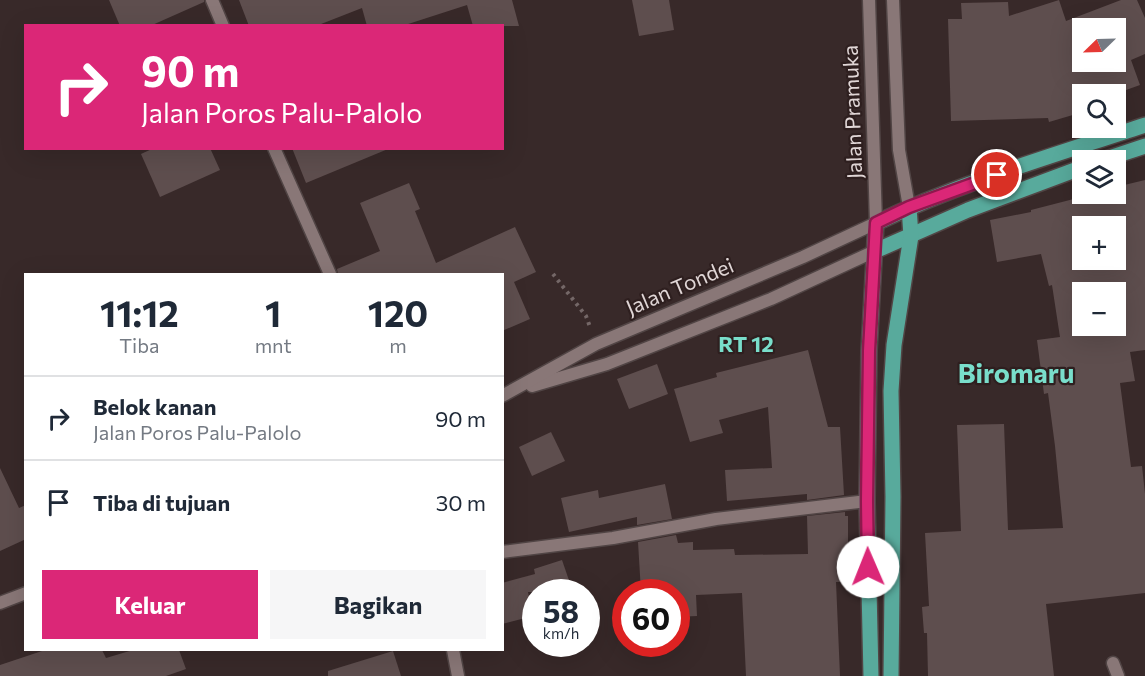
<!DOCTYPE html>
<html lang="id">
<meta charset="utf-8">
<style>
:root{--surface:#fff;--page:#f6f6f7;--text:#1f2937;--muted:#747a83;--line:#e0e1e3;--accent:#db2777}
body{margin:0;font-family:Commissioner,sans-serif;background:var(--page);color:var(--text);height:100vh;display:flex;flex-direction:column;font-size:22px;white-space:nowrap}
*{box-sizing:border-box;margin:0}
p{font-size:20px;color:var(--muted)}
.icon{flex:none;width:33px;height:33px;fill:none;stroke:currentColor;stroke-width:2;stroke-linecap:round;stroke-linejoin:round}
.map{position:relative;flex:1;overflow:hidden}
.drawer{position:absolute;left:24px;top:273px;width:480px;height:378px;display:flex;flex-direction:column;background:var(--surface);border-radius:0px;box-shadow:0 6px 24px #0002}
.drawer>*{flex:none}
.top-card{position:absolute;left:24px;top:24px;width:480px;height:126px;border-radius:0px;box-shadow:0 6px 24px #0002;background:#db2777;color:#fff;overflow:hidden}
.needle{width:39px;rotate:247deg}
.tools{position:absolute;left:1072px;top:18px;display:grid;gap:12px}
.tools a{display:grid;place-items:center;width:54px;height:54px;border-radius:0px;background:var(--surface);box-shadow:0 6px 24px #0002;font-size:30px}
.speed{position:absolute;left:522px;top:579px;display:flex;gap:12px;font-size:30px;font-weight:700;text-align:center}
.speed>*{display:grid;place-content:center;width:78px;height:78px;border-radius:50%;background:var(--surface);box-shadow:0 6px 24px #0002;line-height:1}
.speed small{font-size:15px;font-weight:400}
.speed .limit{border:9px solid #d22;background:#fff;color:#111}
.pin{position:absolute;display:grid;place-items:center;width:51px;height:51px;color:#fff;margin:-26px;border:3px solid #fff;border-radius:50%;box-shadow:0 2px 6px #0007}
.me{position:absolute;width:66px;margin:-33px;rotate:359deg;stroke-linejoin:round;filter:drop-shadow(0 0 4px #0008)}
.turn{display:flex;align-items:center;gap:21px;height:126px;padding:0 18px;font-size:27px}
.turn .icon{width:78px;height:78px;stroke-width:2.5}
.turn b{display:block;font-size:42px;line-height:51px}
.eta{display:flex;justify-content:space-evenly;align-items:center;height:102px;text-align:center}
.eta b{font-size:36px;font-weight:700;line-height:42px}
.primary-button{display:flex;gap:12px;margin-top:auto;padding:12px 18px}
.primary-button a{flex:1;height:69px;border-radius:0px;background:var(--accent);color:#fff;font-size:24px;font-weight:700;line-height:69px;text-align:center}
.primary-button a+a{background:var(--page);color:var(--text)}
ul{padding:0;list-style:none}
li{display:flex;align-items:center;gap:18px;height:84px;padding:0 18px;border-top:2px solid var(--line)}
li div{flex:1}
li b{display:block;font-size:22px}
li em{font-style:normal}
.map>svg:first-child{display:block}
</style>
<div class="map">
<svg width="1145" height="676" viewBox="0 0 1145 676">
<rect width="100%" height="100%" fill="#382929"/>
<g fill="#5e4e4e" fill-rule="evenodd">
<path d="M109 0H204V2L150 26H120Z"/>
<path d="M239 0H512L519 26H473L467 5 402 26H367L362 8 316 26H249Z"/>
<path d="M632 0H669L674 30 639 36Z"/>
<path d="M1059 0 1066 21 1121 0H1137L1145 18V54L1131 60 1140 85 1115 94H1083V112L1049 122 1048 118 951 121 948 19H962L961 3 1008 2 1009 16ZM1083 28H1116V62H1083Z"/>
<path d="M154 148H210L220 170 160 197 141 154Z"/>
<path d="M292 148H388V149L306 183Z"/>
<path d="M1145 180V350L1130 352 1135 381 1120 383 1131 467 1142 466 1145 494V593L1046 604 1054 676H928L927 633H924L922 607 929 606 925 533 961 531 957 425 1004 424 1008 530 1063 528 1055 446 1048 393 1044 394 1037 340 1060 337 1052 285 1049 286 1041 254 997 262 990 220 1031 212V210L1093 194H1116V187ZM1083 226H1116V260H1083ZM1083 292H1116V326H1083Z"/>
<path d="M409 183 420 209 415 211 436 263 515 227 536 272 514 282 530 319 502 331V274H338L337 269 380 251 360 203Z"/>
<path d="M808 350 828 427H840L844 495 807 500V494L727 501 725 470 772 468 768 407 719 420 723 433 690 442 674 389 717 377 716 373Z"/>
<path d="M657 364 668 394 629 409 617 379Z"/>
<path d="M551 432 565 461 532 476 519 447Z"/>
<path d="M0 468 19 508 26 505V539L0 551Z"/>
<path d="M665 484 672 519 637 525V517L569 532 561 498 598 490 599 498Z"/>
<path d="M845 512V516H848V582H836L840 676H746L742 593 696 595 697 616 676 617V592H641L638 542 676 535 678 543 693 542V550L734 549 735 555 808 554 807 516Z"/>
<path d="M562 560 573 592H528L533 616 502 624V583L535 574 534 569Z"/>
<path d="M45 650H102L106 658 133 650H179L186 669 166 676H0V665Z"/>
<path d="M393 651 401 676H328V671Z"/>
</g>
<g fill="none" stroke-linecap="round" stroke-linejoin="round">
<defs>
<g id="minor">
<path d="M212 0 223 26"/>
<path d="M893 0 899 150 909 207"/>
<path d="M274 148 330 274"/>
<path d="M532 386 607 364 771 299 875 251"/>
<path d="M502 396 596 344 803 257 876 223 869 0"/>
<path d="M502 552 613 538 716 519 867 501"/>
<path d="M0 603 26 593"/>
<path d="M453 650 458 676"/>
<path d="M1113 663 1118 676"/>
</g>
<g id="primary">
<path d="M1103 160 1145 146"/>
<path d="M875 251 968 210 1083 167"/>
<path d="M871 676 867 501 869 351 876 223C962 182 1055 155 1145 125"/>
<path d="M891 676 893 497 891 391 894 345 911 236 909 207"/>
</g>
</defs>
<use href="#minor" stroke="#514545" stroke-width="15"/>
<use href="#primary" stroke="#514545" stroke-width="18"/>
<path stroke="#746767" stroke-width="4" stroke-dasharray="3 4.5" stroke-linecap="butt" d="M553 274 586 316 590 327"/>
<use href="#minor" stroke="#897777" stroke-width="12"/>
<use href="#primary" stroke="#58aa9c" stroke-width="15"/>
</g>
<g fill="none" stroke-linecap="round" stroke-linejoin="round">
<defs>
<path id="route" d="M868 567 867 501 869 351 876 223 909 207 997 175"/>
</defs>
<use href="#route" stroke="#8e194d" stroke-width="15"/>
<use href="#route" stroke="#db2777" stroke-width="10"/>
</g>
<g text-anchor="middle" stroke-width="4.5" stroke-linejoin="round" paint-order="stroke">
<g font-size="21" fill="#e0d6d6" stroke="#2e1f1f">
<text transform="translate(853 112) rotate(-92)" y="7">Jalan Pramuka</text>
<text transform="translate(680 287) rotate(-23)" y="7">Jalan Tondei</text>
</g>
<g font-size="22" font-weight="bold" fill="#79decb" stroke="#2e1f1f">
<text x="746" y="352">RT 12</text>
</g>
<g font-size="27" font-weight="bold" fill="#79decb" stroke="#2e1f1f">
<text x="1016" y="383">Biromaru</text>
</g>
</g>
</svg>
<div class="tools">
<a><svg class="needle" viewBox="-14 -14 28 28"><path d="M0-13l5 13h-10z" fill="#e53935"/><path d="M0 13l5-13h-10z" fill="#747a83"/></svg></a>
<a><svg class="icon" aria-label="search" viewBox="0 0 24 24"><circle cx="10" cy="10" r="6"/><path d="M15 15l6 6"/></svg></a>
<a><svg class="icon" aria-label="layers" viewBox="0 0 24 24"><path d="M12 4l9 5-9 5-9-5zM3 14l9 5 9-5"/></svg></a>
<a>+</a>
<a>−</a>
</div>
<div class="speed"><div>58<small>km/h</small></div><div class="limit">60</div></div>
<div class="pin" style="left:997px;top:175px;background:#d93025"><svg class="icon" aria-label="arrive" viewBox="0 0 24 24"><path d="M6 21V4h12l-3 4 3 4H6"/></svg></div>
<svg class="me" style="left:868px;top:567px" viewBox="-20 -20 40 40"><circle r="19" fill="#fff"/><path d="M0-13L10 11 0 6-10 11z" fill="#db2777"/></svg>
<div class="top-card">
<div class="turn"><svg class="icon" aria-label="right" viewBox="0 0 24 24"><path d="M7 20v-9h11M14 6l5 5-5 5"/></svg><div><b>90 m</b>Jalan Poros Palu-Palolo</div></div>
</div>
<section class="drawer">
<div class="eta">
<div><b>11:12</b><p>Tiba</p></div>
<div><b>1</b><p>mnt</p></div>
<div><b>120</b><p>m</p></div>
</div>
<ul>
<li><svg class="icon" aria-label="right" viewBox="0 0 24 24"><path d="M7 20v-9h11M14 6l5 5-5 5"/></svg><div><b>Belok kanan</b><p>Jalan Poros Palu-Palolo</p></div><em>90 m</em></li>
<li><svg class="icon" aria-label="arrive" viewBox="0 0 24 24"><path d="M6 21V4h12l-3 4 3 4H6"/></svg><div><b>Tiba di tujuan</b></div><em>30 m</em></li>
</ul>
<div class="primary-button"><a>Keluar</a><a>Bagikan</a></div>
</section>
</div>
